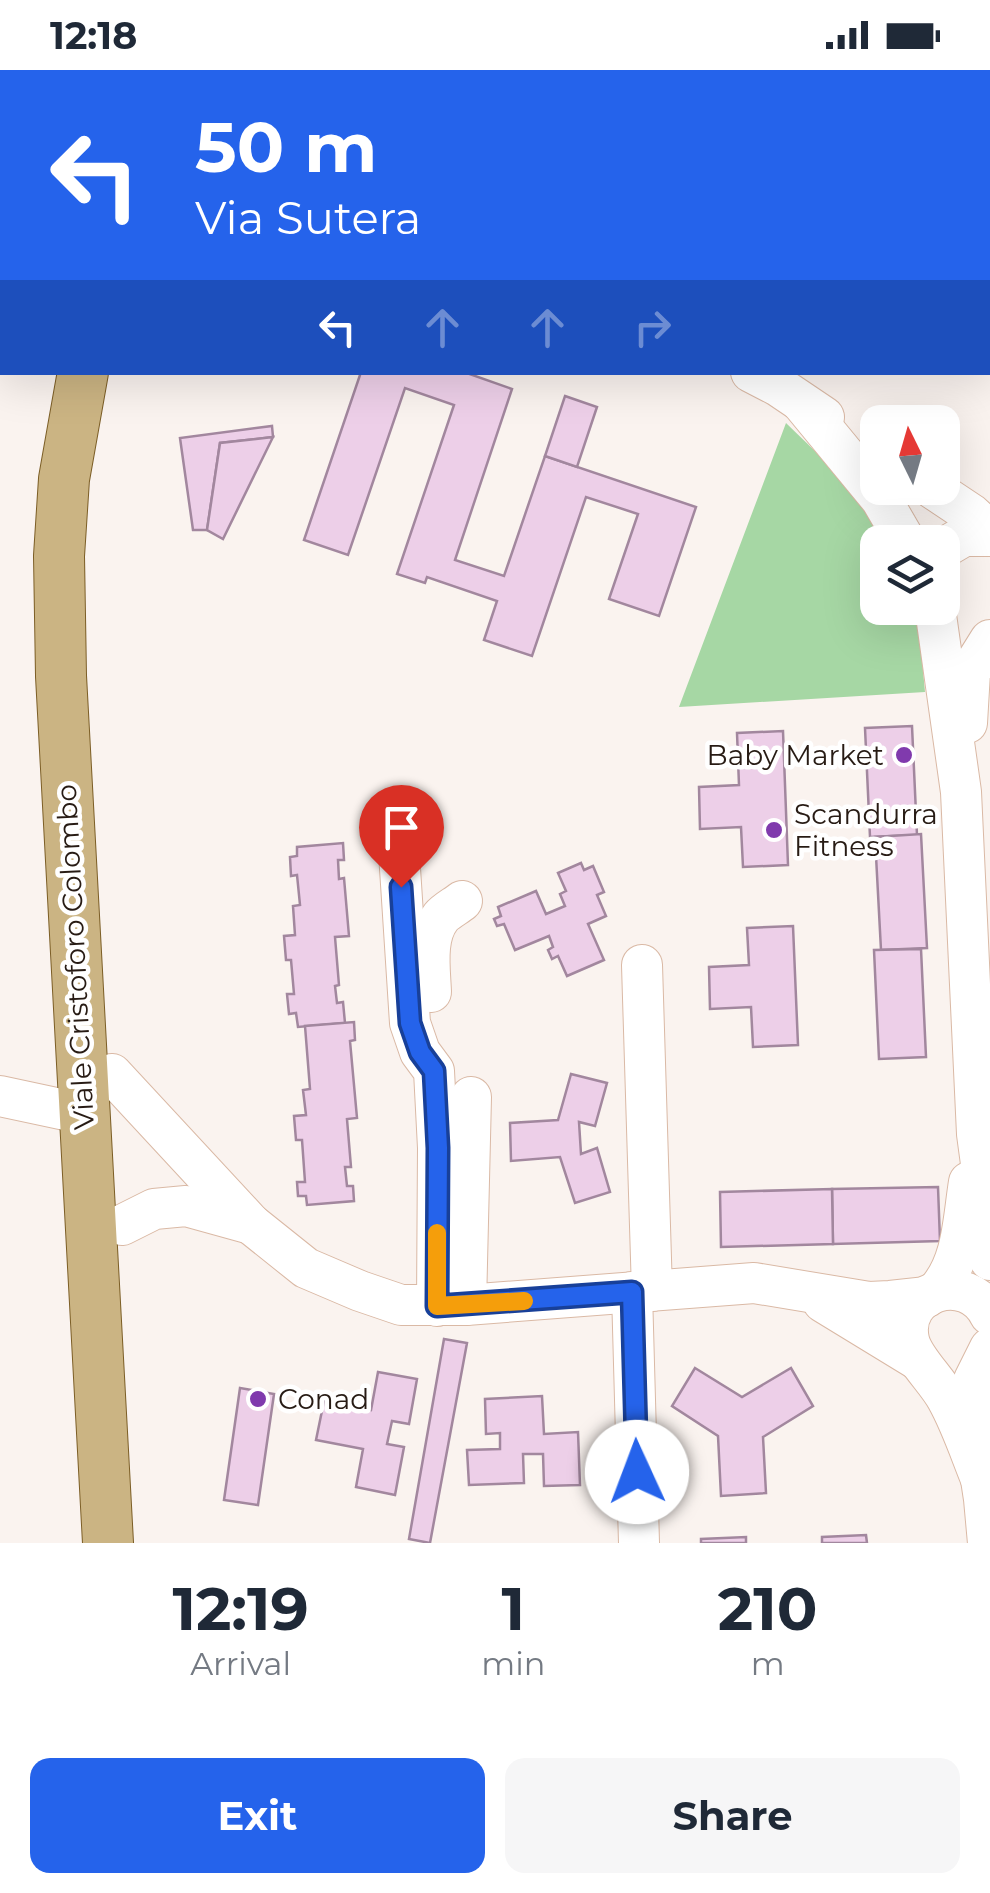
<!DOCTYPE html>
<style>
:root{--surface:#fff;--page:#f6f6f7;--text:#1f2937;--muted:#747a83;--accent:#2563eb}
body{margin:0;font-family:Montserrat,sans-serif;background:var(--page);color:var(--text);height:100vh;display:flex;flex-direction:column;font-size:38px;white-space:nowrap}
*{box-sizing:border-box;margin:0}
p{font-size:32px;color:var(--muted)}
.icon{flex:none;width:55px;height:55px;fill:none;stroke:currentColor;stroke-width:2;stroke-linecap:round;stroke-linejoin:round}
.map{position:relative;height:1473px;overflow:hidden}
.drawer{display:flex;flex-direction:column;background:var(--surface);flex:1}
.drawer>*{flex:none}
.hud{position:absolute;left:0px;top:0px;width:990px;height:305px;box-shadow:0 10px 40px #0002;background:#2563eb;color:#fff;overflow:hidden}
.needle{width:65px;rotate:355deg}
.fabs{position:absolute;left:860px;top:335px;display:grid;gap:20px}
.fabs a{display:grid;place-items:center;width:100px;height:100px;border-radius:20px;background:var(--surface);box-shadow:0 10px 40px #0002;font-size:50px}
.pin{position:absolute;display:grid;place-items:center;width:85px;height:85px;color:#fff;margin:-102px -42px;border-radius:50% 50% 50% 0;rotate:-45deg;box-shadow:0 0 10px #0007}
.pin .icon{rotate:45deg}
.me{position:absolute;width:110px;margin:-55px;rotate:358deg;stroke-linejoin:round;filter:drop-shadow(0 0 8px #0008)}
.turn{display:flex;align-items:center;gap:35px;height:210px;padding:0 30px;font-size:45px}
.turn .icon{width:130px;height:130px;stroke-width:2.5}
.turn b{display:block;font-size:70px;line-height:85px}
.lanes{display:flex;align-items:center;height:95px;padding:0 30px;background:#0003;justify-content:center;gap:50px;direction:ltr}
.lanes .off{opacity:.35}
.eta{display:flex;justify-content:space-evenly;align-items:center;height:170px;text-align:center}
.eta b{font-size:60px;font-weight:700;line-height:70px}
.button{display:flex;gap:20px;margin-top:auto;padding:20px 30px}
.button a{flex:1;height:115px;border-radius:20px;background:var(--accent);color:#fff;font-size:40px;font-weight:700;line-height:115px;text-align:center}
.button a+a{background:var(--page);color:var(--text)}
.status{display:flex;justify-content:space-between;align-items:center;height:70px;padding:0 50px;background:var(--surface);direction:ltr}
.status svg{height:28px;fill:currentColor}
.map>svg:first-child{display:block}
</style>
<div class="status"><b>12:18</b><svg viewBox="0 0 49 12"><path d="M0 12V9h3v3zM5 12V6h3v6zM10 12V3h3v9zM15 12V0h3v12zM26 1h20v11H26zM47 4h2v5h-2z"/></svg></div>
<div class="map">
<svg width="990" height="1473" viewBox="0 0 990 1473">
<rect width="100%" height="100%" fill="#faf3ef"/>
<path fill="#a6d7a4" d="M786 353C823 389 863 426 887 472H878V538H913L919 557 925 622 679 637Z"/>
<g fill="#edcfe8" stroke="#a2879e" stroke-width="2.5">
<path d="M772 0H839L844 2H770Z"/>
<path d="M361 302H464L512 319 455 490 504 506 545 386 696 437 659 546 609 529 638 444 586 427 532 586 484 570 497 531 427 507 425 513 397 504 454 335 405 318 348 485 304 470Z"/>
<path d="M565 326 597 337 577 397 545 386Z"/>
<path d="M272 356 273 367 220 373 207 460H193L180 368Z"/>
<path d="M273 367 223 469 207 460 220 373Z"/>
<path d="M912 656 917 765 870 767 865 658Z"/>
<path d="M783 661 788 795 743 797 741 757 700 759 699 717 739 715 737 663Z"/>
<path d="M921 764 927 878 881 880 875 767Z"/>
<path d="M343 773 344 790H338L339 809 344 808 349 866 335 867 339 915 335 916 337 933 343 932 345 953 298 957 296 943 289 944 287 924H294L291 890H286L284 866 295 865 293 836 300 835 297 805 291 806 290 787 297 786V777Z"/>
<path d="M581 793 584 800 593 796 604 822 597 825 606 846 588 854 604 890 567 906 558 886 552 889 548 880 553 877 549 866 515 880 504 854 497 856 494 849 501 846 498 837 536 821 546 844 565 836 560 824 566 821 558 803Z"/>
<path d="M793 856 798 975 753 977 751 937 710 939 709 897 749 895 747 858Z"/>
<path d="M921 879 926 987 879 989 874 880Z"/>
<path d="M354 952 355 970 350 971 357 1048 347 1049 351 1097H345L347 1116H353L354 1131 307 1135 306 1126H298L297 1112H305L302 1070H296L294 1046 306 1045 303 1020 310 1019 305 956Z"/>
<path d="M571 1004 607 1013 595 1056 579 1052 581 1084 597 1078 610 1122 575 1133 560 1087 511 1091 510 1053 558 1050Z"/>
<path d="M938 1117 940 1171 833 1174 832 1119Z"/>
<path d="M832 1119 833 1174 721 1177 720 1122Z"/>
<path d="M444 1269 467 1273 430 1473 409 1469Z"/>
<path d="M695 1298 742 1327 791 1298 813 1336 763 1367 766 1423 721 1426 718 1366 672 1336Z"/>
<path d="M378 1302 417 1309 409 1354 392 1351 387 1374 404 1377 395 1425 356 1417 363 1379 316 1370 324 1331 371 1340Z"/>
<path d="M240 1318 274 1324 258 1435 224 1430Z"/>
<path d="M542 1326 544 1364 578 1362 580 1415 544 1416 543 1384H523L524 1413 469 1415 467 1380 500 1379V1363L486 1364 485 1329Z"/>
<path d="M866 1465 867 1473H822V1467Z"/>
<path d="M746 1467V1473H701V1469Z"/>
</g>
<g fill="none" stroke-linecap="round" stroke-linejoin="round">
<defs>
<g id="minor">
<path d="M641 0V2"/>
<path d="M712 0 717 2"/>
<path d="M988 32H990"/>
<path d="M0 224 2 223"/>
<path d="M751 302 778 316 824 347"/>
<path d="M802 333 881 429 906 472"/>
<path d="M932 418 971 444 990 461"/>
<path d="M942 479 964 466H990"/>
<path d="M935 538 961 722 977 1064 987 1138 990 1190"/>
<path d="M967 653 970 602 990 570"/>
<path d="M399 783 410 953 420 982 434 1001 438 1078 437 1236"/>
<path d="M642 895 652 1221"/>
<path d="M431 922C430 898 425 867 441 847 446 841 456 836 462 831"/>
<path d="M112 1004 251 1154 306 1198 360 1221 401 1235H466L754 1213 869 1232 890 1231 927 1227"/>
<path d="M0 1026 84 1044"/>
<path d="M122 1155 154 1139 186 1136 251 1154"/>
<path d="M937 1221C963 1192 963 1149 969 1112"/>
<path d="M632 1222 639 1473"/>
<path d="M823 1232 918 1290"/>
<path d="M466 1235 471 1027"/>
<path d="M981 1409C970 1382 961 1354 947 1329 937 1310 913 1289 909 1270 898 1221 967 1199 990 1245"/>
<path d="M988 1473 984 1429 970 1337 974 1310 990 1278"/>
</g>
<g id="major">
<path d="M166 2 167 0"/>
<path d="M83 302 64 409 59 486 61 606 108 1473"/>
</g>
</defs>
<use href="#minor" stroke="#dab9a5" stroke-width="42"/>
<use href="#major" stroke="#7c5e26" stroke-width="52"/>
<use href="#minor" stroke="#fff" stroke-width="40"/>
<use href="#major" stroke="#cbb483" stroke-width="50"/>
</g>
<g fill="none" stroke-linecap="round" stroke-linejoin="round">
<defs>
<path id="route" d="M401 817 410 953 420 982 434 1001 438 1078 437 1236 632 1222 637 1402"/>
</defs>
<use href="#route" stroke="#184099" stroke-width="25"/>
<use href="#route" stroke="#2563eb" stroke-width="18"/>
<path stroke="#f59e0b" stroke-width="18" d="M437 1163V1236L524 1231"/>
</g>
<g fill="#803aad" stroke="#fff" stroke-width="4">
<circle cx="904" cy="685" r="10"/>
<circle cx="774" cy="760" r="10"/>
<circle cx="258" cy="1329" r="10"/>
</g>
<g text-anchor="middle" stroke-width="9" stroke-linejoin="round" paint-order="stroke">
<g font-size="28" fill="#271b14" stroke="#fff" text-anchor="start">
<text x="884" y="695" text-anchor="end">Baby Market</text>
<text x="794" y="754">Scandurra<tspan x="794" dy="32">Fitness</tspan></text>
<text x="278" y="1339">Conad</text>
</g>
<g font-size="28" fill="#271b14" stroke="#fff">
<text transform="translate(75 887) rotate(-93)" y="10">Viale Cristoforo Colombo</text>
</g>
</g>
</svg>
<div class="fabs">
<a><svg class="needle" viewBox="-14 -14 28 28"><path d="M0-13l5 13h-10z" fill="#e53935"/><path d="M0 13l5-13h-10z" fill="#747a83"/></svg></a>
<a><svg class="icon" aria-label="layers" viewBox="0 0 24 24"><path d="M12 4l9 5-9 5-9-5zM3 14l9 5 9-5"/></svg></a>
</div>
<div class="pin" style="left:401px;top:817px;background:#d93025"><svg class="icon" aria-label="arrive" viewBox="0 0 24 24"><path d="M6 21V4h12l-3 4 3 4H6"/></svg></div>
<svg class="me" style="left:637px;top:1402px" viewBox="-20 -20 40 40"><circle r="19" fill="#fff"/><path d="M0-13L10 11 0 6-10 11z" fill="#2563eb"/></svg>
<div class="hud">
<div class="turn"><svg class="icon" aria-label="left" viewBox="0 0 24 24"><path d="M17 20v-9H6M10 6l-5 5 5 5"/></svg><div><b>50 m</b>Via Sutera</div></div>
<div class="lanes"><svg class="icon" aria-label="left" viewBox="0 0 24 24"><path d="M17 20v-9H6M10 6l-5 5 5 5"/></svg><svg class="icon off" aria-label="ahead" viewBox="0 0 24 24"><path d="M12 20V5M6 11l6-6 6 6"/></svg><svg class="icon off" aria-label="ahead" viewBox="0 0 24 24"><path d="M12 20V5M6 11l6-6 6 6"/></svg><svg class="icon off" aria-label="right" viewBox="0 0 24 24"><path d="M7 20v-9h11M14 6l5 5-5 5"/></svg></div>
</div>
</div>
<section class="drawer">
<div class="eta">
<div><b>12:19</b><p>Arrival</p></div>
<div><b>1</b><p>min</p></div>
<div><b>210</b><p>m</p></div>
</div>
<div class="button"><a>Exit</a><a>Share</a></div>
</section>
